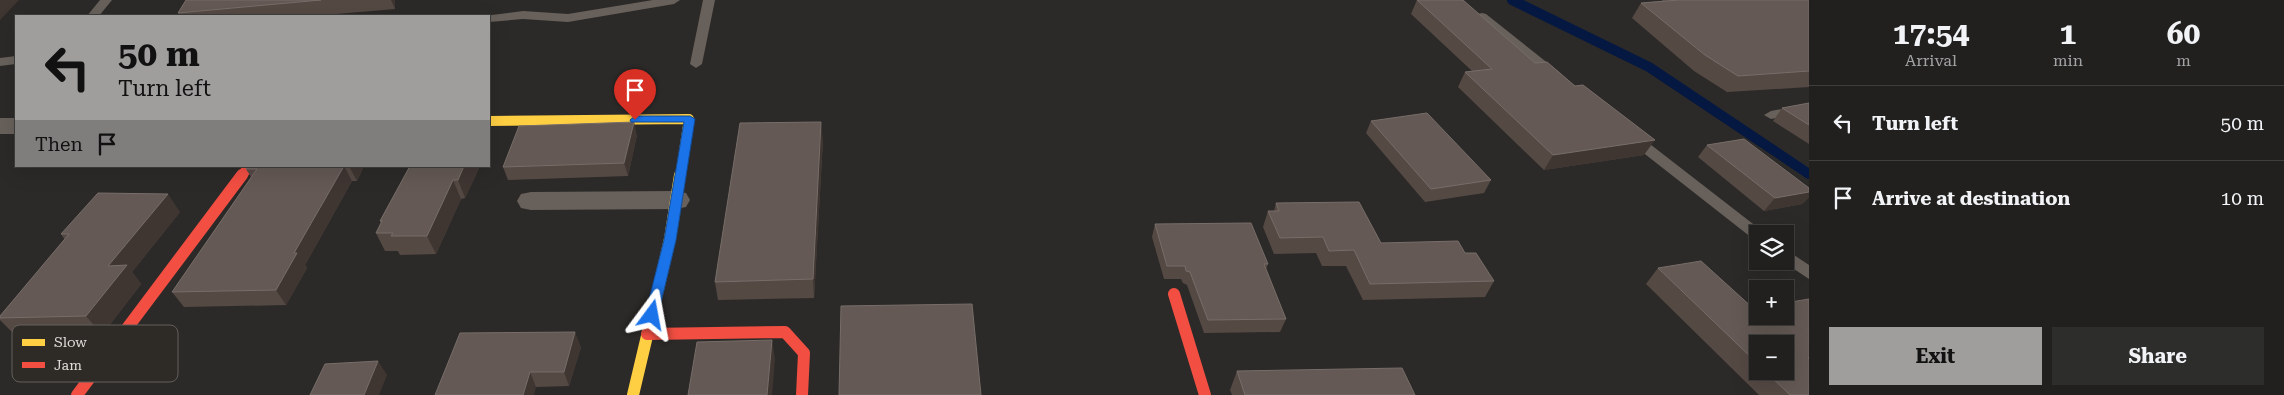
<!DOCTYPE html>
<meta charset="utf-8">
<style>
:root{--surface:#21201e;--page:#2d2d2b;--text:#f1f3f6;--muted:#a2a3a4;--line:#3e3e3c;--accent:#a09e9c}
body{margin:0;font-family:"Roboto Serif",serif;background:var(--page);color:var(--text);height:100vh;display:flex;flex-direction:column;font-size:19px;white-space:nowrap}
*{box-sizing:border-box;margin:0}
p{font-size:16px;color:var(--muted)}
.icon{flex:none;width:28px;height:28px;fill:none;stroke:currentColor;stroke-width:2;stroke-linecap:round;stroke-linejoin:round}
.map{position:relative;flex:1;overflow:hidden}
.sheet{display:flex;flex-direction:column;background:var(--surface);width:475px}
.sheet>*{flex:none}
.guide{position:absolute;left:15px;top:15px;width:475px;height:152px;border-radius:0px;box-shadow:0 5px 20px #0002,0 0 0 1px var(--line);background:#a09e9c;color:#111;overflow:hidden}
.controls{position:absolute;left:1749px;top:225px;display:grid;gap:10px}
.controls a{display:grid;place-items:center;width:45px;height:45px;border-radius:0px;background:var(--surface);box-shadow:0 5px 20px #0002,0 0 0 1px var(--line);font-size:25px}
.pin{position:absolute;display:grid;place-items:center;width:42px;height:42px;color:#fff;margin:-51px -21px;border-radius:50% 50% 50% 0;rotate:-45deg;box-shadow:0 0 5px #0007}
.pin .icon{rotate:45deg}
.me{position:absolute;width:55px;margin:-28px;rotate:13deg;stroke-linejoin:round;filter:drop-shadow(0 0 4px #0008)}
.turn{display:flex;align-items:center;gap:18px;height:105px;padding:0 20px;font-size:22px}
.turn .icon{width:65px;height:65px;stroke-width:2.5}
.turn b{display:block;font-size:35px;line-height:42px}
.then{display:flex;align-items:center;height:48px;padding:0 20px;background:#0003;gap:10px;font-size:19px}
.eta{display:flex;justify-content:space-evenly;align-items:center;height:85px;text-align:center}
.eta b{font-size:30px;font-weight:700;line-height:35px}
.action{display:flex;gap:10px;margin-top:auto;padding:10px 20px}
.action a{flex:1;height:58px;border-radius:0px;background:var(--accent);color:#111;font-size:20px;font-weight:700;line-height:58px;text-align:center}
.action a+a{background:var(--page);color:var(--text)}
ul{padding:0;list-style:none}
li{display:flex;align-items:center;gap:15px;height:75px;padding:0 20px;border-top:1px solid var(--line)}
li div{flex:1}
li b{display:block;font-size:19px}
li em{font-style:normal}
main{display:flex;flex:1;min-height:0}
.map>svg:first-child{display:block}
</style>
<main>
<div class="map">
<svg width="1809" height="395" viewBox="0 0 1809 395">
<rect width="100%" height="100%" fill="#2c2a28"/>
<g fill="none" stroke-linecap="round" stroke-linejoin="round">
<path stroke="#041842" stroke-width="10" d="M1512 0 1649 67 1809 174"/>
<g fill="#68615b" fill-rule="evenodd">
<path d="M100 0H112L99 16H87Z"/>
<path d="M653 0H680L674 4 568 22 523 19 489 22V16H484L523 11 568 14Z"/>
<path d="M703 0H715L702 64 696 68 690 64Z"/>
<path d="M1482 13 1486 14 1559 72 1560 75 1559 78H1549L1478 20 1476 17 1478 14Z"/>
<path d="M16 56V64L0 66V58Z"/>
<path d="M1809 104V112L1771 119 1764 115 1771 111Z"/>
<path d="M1632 133 1637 134 1766 234H1758V239L1752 238 1627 140 1625 137Z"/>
<path d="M1785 249 1809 265V279L1782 261H1785Z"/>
</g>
<g fill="#68615b" fill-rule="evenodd">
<rect x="0" y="118" width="16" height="16"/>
<path d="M676 191 686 193 690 200 686 207 676 209 531 210 521 208 517 201 521 194 531 192Z"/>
</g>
<path stroke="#ffcf43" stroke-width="10" d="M489 121 689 119 680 177"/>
<path stroke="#ffcf43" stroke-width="12" d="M633 395 670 239 680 175"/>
<path stroke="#f24e42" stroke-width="10" d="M241 177 249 166"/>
<g stroke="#f24e42" stroke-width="12">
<path d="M1174 294 1205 395"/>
<path d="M647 334 785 332 804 353 802 395"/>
<path d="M77 395 242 175"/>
</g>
</g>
<g fill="#554944" fill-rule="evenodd">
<path d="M186 0H395V9L313 16H179L178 13Z"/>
<path d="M1417 0 1535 63 1644 155 1544 170 1458 87 1465 72 1472 71 1411 14Z"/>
<path d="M1662 0H1809V87L1727 92 1694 71 1632 18 1641 3 1662 1Z"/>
<path d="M1809 103V144L1773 121 1782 108Z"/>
<path d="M1371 121 1491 180 1484 193 1425 202 1366 133Z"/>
<path d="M637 135 628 176 508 180 503 167Z"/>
<path d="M823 140 814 298 718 300 715 282Z"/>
<path d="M1707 145 1809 188V197L1802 204 1764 211 1698 157Z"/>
<path d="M248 166H364L357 181H352L305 265 307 268 286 305 184 307 172 292 251 177 246 169Z"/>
<path d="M410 166H480L465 198 461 199 436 254 400 255 398 251H385L376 233 381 223 380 221Z"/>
<path d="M1276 203 1381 243 1465 253 1494 281 1485 297 1363 300 1346 266H1322L1316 253 1274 254 1263 227 1268 211H1274Z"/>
<path d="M180 212 132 272 141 284 102 335 16 336 0 320V316L65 240 61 234Z"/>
<path d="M1155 224 1268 264 1266 269 1286 319 1280 332 1204 333 1187 285 1183 283 1181 279H1164L1152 237Z"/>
<path d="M1658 268 1754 309 1809 395H1759L1646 284ZM1758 344 1785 371H1758Z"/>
<path d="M581 347 569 386 536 387 435 395Z"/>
<path d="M1237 371 1415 395H1232L1230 390Z"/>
</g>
<g fill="#3f3632">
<path d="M0 0H19L0 20Z"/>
<path d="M391 0H395V9Z"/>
<path d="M634 122 637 135 628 176 624 163Z"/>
<path d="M821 122 823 140 814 298 813 279Z"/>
<path d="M1655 140 1644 155 1544 170 1553 155Z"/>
<path d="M344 166 352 181 305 265 307 268 286 305 276 290 294 253Z"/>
<path d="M349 166H364L357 181Z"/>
<path d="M464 166H480L465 198 458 180Z"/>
<path d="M453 180 461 199 436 254 427 236Z"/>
<path d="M1809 192V197L1802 204 1764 211 1775 198Z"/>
<path d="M168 194 180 212 132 272 141 284 102 335 86 316 108 266Z"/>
<path d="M575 332 581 347 569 386 564 372Z"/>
<path d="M772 340 775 359 772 395H767Z"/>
<path d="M378 361 387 375 379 395H364Z"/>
<path d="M530 372 536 387 534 395H523Z"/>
</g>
<g fill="#645954" stroke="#776d69">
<path d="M186 0H321L178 13Z"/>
<path d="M1417 0H1463L1535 63 1547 62 1575 86 1583 85 1655 140 1553 155 1465 72 1492 69Z"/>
<path d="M1679 0H1809V71L1738 76 1705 55 1641 3Z"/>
<path d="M1809 103V125L1782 108Z"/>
<path d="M1427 113 1491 180 1431 189 1371 121Z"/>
<path d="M634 122 624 163 503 167 519 126Z"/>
<path d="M821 122 813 279 715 282 740 123Z"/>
<path d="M1744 139 1809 188V192L1775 198 1707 145Z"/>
<path d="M248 166H344L294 253H297L276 290 172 292 257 169H246Z"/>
<path d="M410 166H464L458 180H453L427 236H391L393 233H376L382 221H380Z"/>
<path d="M98 193 168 194 108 266 127 265 86 316 0 318V316L69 234H61Z"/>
<path d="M1359 202 1381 243 1458 241 1465 253H1476L1494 281 1370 284 1354 250 1329 251 1323 237 1280 238 1268 211H1279L1276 203Z"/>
<path d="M1251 223 1268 264H1264L1286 319 1208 320 1190 272 1186 271 1185 266H1167L1155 224Z"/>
<path d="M1701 261 1754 309H1758V316H1785V303L1809 299V357L1808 358 1809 359V395H1790L1765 371H1785V344H1758V364L1658 268Z"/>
<path d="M972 304 981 395H839L841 306Z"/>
<path d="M575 332 564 372H530L523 395H435L460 333Z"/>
<path d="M772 340 767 395H688L697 342Z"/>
<path d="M378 361 364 395H310L325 364Z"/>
<path d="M1402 368 1415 395H1245L1237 371Z"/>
</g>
<path fill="#1a73e8" stroke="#114b97" d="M635 116H690L695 119 676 240 658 315 652 320 645 315 664 240 684 122H631L630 120Z"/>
<rect x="12" y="325" width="166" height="57" rx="8" fill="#2e2a26" stroke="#635f5c" stroke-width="1"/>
<rect x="22" y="339" width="23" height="7" fill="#ffcf43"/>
<rect x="22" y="362" width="23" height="6" fill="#f24e42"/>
<g font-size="14" fill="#dfdcda">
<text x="54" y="347">Slow</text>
<text x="54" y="370">Jam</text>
</g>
</svg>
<div class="controls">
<a><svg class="icon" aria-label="layers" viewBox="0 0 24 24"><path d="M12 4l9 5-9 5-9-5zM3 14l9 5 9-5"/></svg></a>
<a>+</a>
<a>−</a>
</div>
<div class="pin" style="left:635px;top:120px;background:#d93025"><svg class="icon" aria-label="arrive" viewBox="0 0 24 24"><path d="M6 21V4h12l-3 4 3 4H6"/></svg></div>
<svg class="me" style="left:652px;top:315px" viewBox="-20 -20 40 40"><path d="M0-17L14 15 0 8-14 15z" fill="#1a73e8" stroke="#fff" stroke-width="4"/></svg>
<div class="guide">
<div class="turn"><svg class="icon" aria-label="left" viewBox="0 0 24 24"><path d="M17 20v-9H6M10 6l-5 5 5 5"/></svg><div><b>50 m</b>Turn left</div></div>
<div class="then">Then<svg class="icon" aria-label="arrive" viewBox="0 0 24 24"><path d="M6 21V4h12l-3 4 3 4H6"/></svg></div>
</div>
</div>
<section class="sheet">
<div class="eta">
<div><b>17:54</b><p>Arrival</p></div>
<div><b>1</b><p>min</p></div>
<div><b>60</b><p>m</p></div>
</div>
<ul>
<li><svg class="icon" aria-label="left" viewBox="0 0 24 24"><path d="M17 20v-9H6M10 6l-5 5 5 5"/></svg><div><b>Turn left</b></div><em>50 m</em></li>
<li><svg class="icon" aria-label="arrive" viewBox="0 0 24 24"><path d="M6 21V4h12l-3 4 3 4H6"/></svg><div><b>Arrive at destination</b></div><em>10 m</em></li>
</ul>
<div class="action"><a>Exit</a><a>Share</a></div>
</section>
</main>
